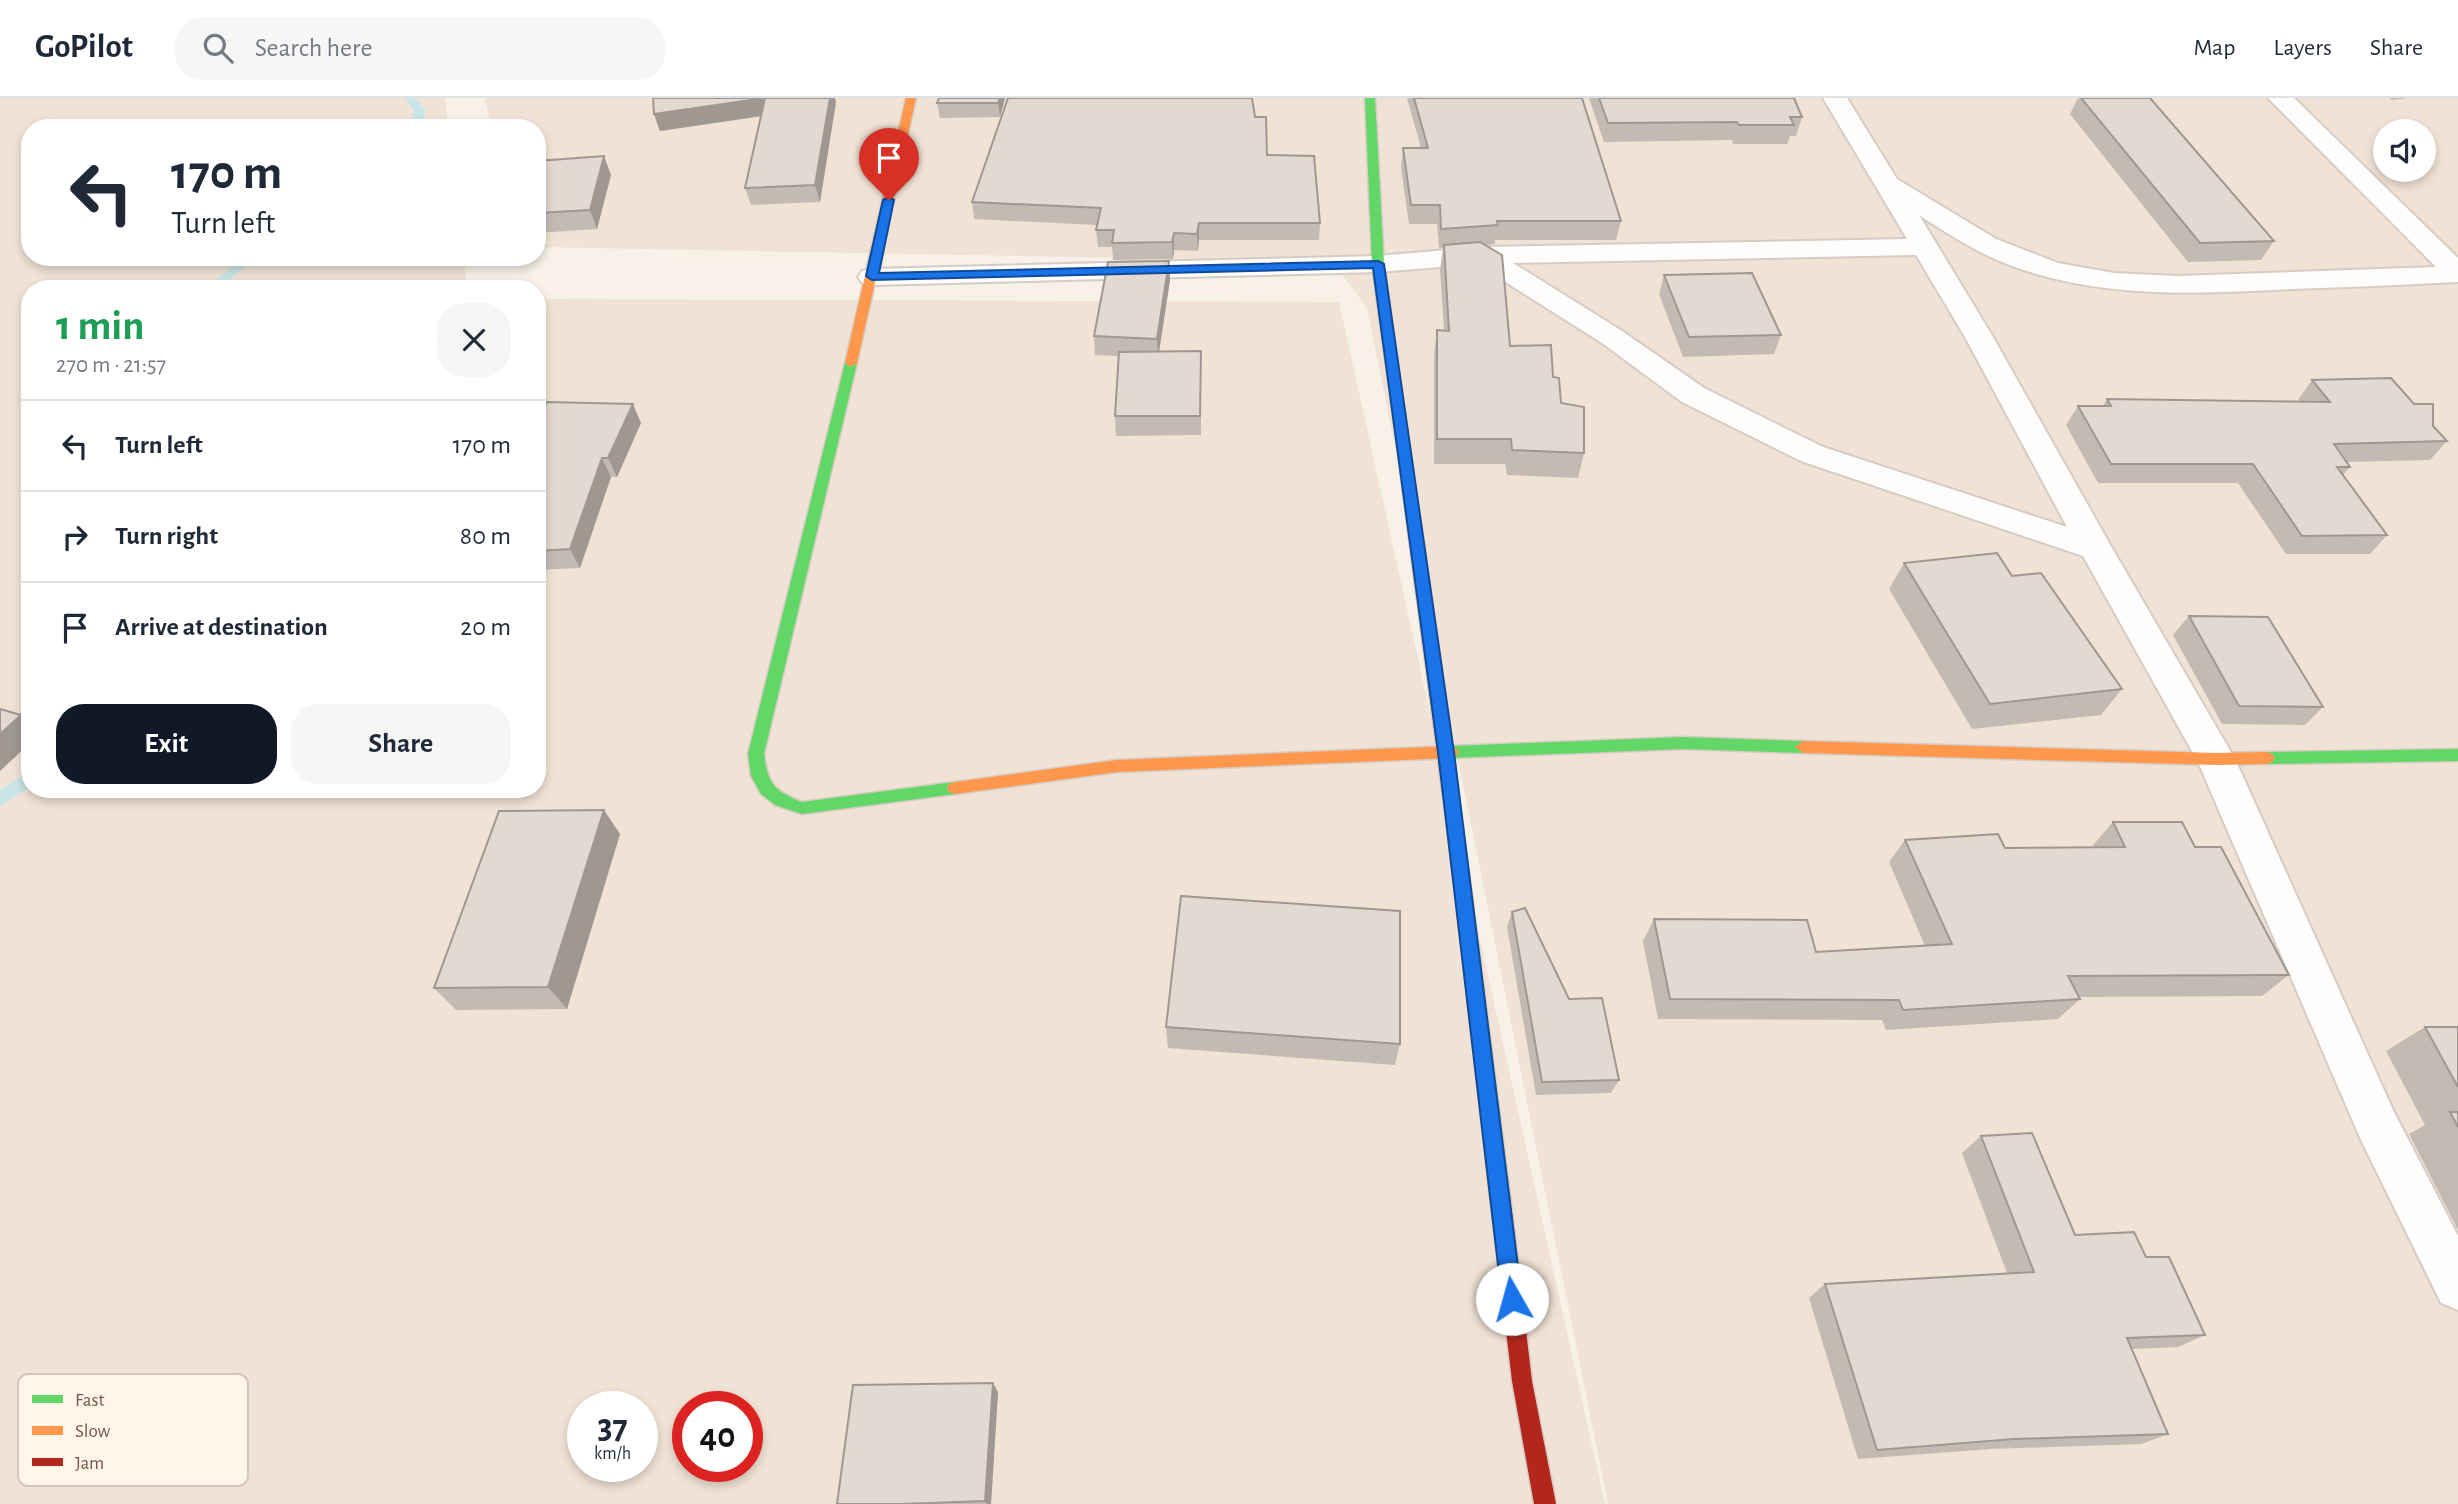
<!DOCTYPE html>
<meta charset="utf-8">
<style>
:root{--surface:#fff;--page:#f6f6f7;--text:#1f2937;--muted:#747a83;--line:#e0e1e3;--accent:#111827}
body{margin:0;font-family:"Alegreya Sans",sans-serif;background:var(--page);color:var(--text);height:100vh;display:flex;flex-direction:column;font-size:26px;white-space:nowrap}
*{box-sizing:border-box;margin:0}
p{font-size:23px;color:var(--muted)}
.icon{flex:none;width:38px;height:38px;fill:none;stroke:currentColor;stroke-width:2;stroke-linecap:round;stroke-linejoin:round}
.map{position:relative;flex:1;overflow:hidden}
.panel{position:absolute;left:21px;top:182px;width:525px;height:518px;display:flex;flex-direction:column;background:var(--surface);border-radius:28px;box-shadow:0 4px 10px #0003}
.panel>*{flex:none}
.top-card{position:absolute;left:21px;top:21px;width:525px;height:147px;border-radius:28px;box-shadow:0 4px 10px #0003;background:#fff;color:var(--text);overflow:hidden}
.fabs{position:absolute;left:2373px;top:21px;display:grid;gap:14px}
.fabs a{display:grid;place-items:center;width:63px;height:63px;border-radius:50%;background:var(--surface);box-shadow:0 4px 10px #0003;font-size:35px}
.speed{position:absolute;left:567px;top:1293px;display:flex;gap:14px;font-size:35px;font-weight:700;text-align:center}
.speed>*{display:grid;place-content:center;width:91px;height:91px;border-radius:50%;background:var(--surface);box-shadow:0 4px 10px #0003;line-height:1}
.speed small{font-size:18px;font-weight:400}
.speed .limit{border:10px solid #d22;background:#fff;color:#111}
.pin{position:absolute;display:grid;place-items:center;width:60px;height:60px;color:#fff;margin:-72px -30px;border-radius:50% 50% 50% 0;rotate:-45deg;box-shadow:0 0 7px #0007}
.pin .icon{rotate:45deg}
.me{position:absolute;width:77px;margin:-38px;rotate:353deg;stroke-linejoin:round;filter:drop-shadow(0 0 5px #0008)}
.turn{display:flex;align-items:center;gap:24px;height:147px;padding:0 35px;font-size:32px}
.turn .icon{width:91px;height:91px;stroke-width:2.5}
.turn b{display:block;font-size:49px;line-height:60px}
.round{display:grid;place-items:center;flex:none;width:74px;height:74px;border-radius:28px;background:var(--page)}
.headline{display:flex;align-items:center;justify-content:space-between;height:119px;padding:0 35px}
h1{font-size:42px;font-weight:700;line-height:52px;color:#1e9e55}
.button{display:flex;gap:14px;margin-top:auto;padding:14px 35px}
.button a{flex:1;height:80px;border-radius:28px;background:var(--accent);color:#fff;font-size:28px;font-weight:700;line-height:80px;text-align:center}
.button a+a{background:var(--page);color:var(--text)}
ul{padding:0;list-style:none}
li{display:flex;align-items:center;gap:21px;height:91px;padding:0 35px;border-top:2px solid var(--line)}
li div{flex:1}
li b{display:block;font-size:26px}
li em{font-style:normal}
header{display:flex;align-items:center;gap:42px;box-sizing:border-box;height:98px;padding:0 35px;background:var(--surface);border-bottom:2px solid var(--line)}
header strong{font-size:33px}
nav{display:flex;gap:38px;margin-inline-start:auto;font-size:24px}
.search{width:490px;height:63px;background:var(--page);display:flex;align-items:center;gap:18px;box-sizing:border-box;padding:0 24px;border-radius:28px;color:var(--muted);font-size:26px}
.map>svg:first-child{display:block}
</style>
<header>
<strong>GoPilot</strong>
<div class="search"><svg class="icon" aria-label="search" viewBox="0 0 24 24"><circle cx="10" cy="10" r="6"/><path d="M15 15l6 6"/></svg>Search here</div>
<nav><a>Map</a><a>Layers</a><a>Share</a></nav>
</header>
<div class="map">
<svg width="2458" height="1406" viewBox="0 0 2458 1406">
<rect width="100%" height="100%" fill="#f7f1e8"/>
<g fill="#f0e3d5" fill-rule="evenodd">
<path d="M0 0H445L448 30H30V159H464L467 191H30V691H537V201L1339 204 1605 1406H0ZM583 1309H642V1368H583ZM688 1309H747V1368H688Z"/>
<path d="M485 0H2458V1406H1608L1367 210 1333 164 537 149V30H491ZM2385 33H2424V72H2385Z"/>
</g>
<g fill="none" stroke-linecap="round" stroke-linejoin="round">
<g fill="#cae5e7" fill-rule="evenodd">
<path d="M405 0H416L426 13 421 30H409L414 13Z"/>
<path d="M244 159H258L218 191H204Z"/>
<path d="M30 672V689L0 708V692Z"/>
</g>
<defs>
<path id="street" d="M1823 0H1847L1897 81 1996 141 2058 165 2114 175 2177 178 2436 169 2268 0H2294L2458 160V184C2403 187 2348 189 2293 191 2199 196 2102 201 2012 168 1979 156 1948 136 1919 117L1993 239 2112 450 2235 661 2393 1012 2458 1138V1212L2441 1205 2361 1042 2198 664 2083 458 1801 363 1682 304 1602 245 1477 166 1378 174 872 187 862 185 858 179 862 173 872 171 1378 158 1482 149 1907 141ZM1916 157 1965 239 2067 429 1823 349 1704 290 1622 233 1513 165Z"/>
<g id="fast">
<path d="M1365 0H1375L1384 166 1405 318 1399 322 1393 318 1372 166Z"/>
<path d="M851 261 857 265 764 656C768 686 774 693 802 704L955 684 961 686 963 690 961 694 955 696 802 716 775 707 761 696 751 678 748 656 845 265Z"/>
<path d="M1683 639 1803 643 1811 649 1803 655 1683 651 1452 660 1444 654 1452 648Z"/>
<path d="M2458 651V663L2267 666 2262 664 2259 660 2262 656 2267 654Z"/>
<path d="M1461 768 1467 770 1469 775 1510 1098 1507 1105 1500 1107 1493 1105 1490 1098 1453 775 1455 770Z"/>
</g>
<g id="slow">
<path d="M906 0H916L857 265 851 269 845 265Z"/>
<path d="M1803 643 2216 655 2267 654 2272 656 2275 660 2272 664 2267 666 2216 667 1803 655 1795 649Z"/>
<path d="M1452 648 1460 654 1452 660 1117 674 955 696 949 694 947 690 949 686 955 684 1117 662Z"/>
</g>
<g id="jam">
<path d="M1399 314 1405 318 1469 775 1467 780 1461 782 1455 780 1453 775 1393 318Z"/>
<path d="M1500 1089 1507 1091 1510 1098 1532 1283 1556 1406H1534L1512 1283 1490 1098 1493 1091Z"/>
</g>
</defs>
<use href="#street" stroke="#d5ccc5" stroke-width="4"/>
<use href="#fast" stroke="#d6ccc4" stroke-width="3"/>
<use href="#slow" stroke="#d6ccc4" stroke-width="3"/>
<use href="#jam" stroke="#d6ccc4" stroke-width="3"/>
<use href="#street" fill="#fefdfc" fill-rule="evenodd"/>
<use href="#fast" fill="#63d668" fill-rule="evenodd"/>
<use href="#slow" fill="#ff974d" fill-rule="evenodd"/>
<use href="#jam" fill="#b3261e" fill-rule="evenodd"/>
</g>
<g fill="#c3bbb3">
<path d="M939 0H1005L1000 19 940 20 937 5Z"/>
<path d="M1407 0H1582L1621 123 1616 142H1495V146L1485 147 1510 248 1553 279 1561 305 1584 355 1578 380 1507 377 1505 366H1434V257L1437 232H1444L1440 172 1443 150H1439L1437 126H1409L1401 69 1403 50H1421Z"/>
<path d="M1589 0H1794L1802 19 1796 38H1790L1787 46H1733L1732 42 1604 44Z"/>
<path d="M2078 0H2150L2274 143 2261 162 2188 164 2070 16Z"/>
<path d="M2389 0H2409L2392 2Z"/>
<path d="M836 4 820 104 751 107 745 90 761 18 660 33 654 16Z"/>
<path d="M1255 19 1267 57 1320 125 1319 142H1199L1198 153 1174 152 1173 161 1113 162 1112 149H1098L1096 132 1097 127 974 121 972 104Z"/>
<path d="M537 63 611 77 597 131 537 135Z"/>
<path d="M1169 163 1170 182 1159 254 1201 273V337L1116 338 1115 318 1118 258 1095 257 1094 238Z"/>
<path d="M1664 177 1781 237 1774 256 1683 259 1659 196Z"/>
<path d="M2312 282 2433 328 2447 343 2430 362 2346 364 2350 369 2343 377 2387 437 2370 456H2286L2238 385H2098L2066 327 2078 308H2103L2107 301 2299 303 2298 302Z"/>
<path d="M537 322 641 325 617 379H611L580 470 537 472Z"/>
<path d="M1904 465 2012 478 2122 591 2101 617 1972 631 1889 491Z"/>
<path d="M2189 518 2323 609 2305 627 2222 626 2173 537Z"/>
<path d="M2113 724 2195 749 2289 877 2262 898 2078 899 2080 901 2058 921 1886 932 1882 922 1658 921 1643 843 1654 821 1816 854 1925 848 1889 764 1905 742 2005 750 2094 749 2093 747Z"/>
<path d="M620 736 567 911 456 912 434 890Z"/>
<path d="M1512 814 1569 901 1619 982 1611 995 1536 997 1507 829Z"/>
<path d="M1166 929 1400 946 1395 967 1168 950Z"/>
<path d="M2425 929H2458V1132L2409 1036 2425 1027 2386 953Z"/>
<path d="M1981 1038 2075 1137 2146 1159 2205 1237 2178 1249 2132 1251 2168 1336 2141 1346 1991 1351 1858 1361 1809 1200 1825 1186 2007 1175 1962 1055Z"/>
<path d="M998 1294 991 1406H837Z"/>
</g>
<g fill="#9f9892">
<path d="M765 0 770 17 660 33 654 16Z"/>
<path d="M830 0H835L836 4 820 104 815 87Z"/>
<path d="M1000 0H1005L1000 19 998 5Z"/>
<path d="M604 58 611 77 597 131 590 112Z"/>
<path d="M1199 125V142L1198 153 1197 136Z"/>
<path d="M1174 135V152L1173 161 1172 144Z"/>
<path d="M1169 163 1170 182 1158 260 1157 241Z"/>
<path d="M633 306 641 325 617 379 608 360Z"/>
<path d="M602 360 611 379 580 470 570 451Z"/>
<path d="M21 617 30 625V645L0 673V636Z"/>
<path d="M604 712 620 736 567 911 548 889Z"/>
<path d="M993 1285 998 1294 991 1406H987L985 1403Z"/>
</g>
<g fill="#e3d9d0" stroke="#9f9892" stroke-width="2">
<path d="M653 0H830L815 87 745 90 765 0 654 16Z"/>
<path d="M939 0H1000L998 5H937Z"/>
<path d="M1008 0H1252L1255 19H1266L1267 57 1314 58 1320 125H1199L1197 136 1174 135 1172 144 1112 145 1114 132H1096L1101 110 972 104Z"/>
<path d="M1414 0H1582L1621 123H1497L1498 127 1441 131 1440 107H1411L1403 50H1428Z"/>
<path d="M1599 0H1794L1802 19H1790L1794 27H1739L1737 24 1608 25Z"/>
<path d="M2081 0H2150L2274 143 2200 145Z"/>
<path d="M604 58 590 112 537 115V63Z"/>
<path d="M1480 144 1502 157 1510 248 1551 247 1553 279 1559 280 1561 305 1584 309V355L1512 352 1511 341H1437V232L1449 233 1444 147Z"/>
<path d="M1169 163 1157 241 1094 238 1108 164Z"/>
<path d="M1752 175 1781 237 1689 239 1664 177Z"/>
<path d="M1201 253 1200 318H1115L1119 254Z"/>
<path d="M2391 280 2414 306H2433V328L2447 343 2334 346 2350 369H2337L2387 437 2302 438 2253 366H2111L2078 308H2111L2107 301 2330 304 2312 282Z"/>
<path d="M547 304 633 306 608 360H602L570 451 537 453V322Z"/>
<path d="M1997 455 2012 478 2041 475 2122 591 1990 606 1904 465Z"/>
<path d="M2189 518 2268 519 2323 609 2239 608Z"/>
<path d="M0 611 21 617 0 636Z"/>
<path d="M604 712 548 889 434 890 499 713Z"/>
<path d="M2113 724H2182L2195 749H2221L2289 877 2068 878 2080 901 1903 912 1899 902 1670 901 1654 821 1807 822 1816 854 1952 846 1905 742 1998 736 2005 750 2125 749Z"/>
<path d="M1181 798 1400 813V946L1166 929Z"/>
<path d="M1525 810 1569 901 1602 900 1619 982 1542 984 1512 814Z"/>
<path d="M2425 929H2458V989Z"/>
<path d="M2450 1014H2458V1029Z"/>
<path d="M2032 1035 2075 1137 2134 1134 2146 1159H2169L2205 1237 2127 1240 2168 1336 2014 1341 1877 1352 1825 1186 2034 1174 1981 1038Z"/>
<path d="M993 1285 985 1403 902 1406H837L853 1287Z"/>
</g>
<path fill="#1a73e8" stroke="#114b97" stroke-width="2" d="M889 99 894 102 879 175 1378 163 1384 166 1454 654 1522 1201 1519 1208 1512 1211 1505 1208 1502 1201 1438 654 1373 170 872 182 866 178 883 102Z"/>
<rect x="18" y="1276" width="230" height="112" rx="10" fill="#fff6e9" stroke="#d6c6b9" stroke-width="2"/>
<rect x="32" y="1297" width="31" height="8" fill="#63d668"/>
<rect x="32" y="1328" width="31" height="9" fill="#ff974d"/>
<rect x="32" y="1360" width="31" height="8" fill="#b3261e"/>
<g font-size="19" fill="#755748">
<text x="75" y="1308">Fast</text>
<text x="75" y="1339">Slow</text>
<text x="75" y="1371">Jam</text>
</g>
</svg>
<div class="fabs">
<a><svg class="icon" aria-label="sound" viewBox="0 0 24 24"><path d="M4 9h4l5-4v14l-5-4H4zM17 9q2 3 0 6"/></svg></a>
</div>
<div class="speed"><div>37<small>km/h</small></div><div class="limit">40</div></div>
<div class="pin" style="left:889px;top:102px;background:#d93025"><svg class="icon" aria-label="arrive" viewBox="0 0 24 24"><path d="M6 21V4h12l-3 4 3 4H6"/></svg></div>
<svg class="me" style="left:1512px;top:1201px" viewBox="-20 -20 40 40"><circle r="19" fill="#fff"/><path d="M0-13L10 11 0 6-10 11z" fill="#1a73e8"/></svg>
<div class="top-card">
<div class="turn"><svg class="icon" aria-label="left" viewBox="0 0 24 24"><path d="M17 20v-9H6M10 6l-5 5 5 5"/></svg><div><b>170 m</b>Turn left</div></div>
</div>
<section class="panel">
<div class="headline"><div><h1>1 min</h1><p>270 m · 21:57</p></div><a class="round"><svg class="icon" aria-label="close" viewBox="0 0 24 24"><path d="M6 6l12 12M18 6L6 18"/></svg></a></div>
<ul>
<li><svg class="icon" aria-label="left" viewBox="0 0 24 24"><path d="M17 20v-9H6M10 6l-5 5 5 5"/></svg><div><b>Turn left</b></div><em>170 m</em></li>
<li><svg class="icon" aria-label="right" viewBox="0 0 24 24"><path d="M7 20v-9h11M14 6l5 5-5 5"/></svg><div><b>Turn right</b></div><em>80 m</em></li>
<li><svg class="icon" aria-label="arrive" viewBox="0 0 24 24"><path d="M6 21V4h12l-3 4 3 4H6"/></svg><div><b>Arrive at destination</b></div><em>20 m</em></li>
</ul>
<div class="button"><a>Exit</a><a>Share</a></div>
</section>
</div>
